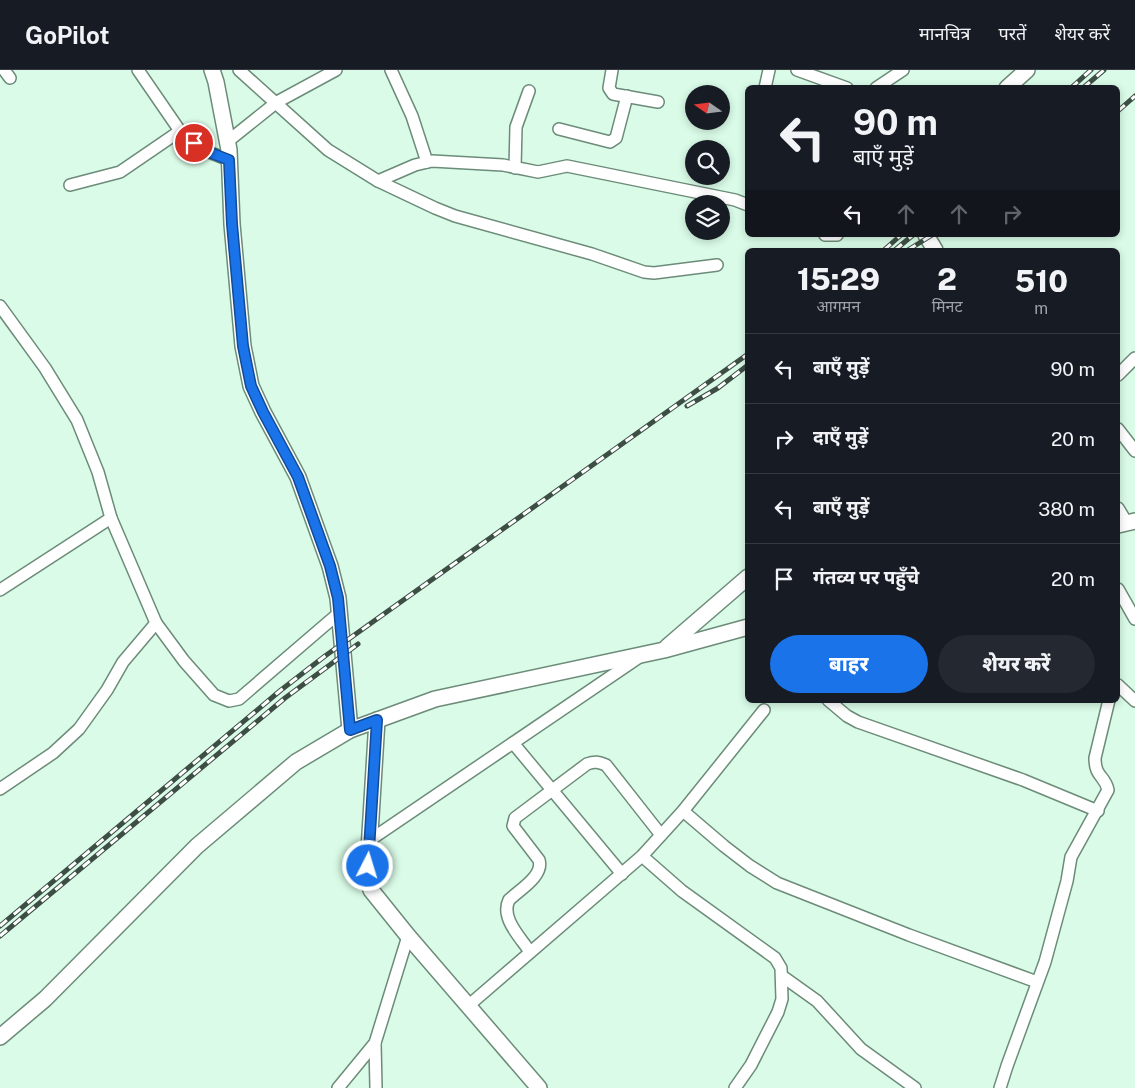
<!DOCTYPE html>
<html lang="hi">
<meta charset="utf-8">
<style>
:root{--surface:#171b24;--page:#242831;--text:#f1f3f6;--muted:#9ea1a6;--line:#363941;--accent:#1a73e8}
body{margin:0;font-family:"Public Sans","Noto Sans Devanagari",sans-serif;background:var(--page);color:var(--text);height:100vh;display:flex;flex-direction:column;font-size:19px;white-space:nowrap}
*{box-sizing:border-box;margin:0}
p{font-size:16px;color:var(--muted)}
.icon{flex:none;width:28px;height:28px;fill:none;stroke:currentColor;stroke-width:2;stroke-linecap:round;stroke-linejoin:round}
.map{position:relative;flex:1;overflow:hidden}
.sheet{position:absolute;left:745px;top:178px;width:375px;height:455px;display:flex;flex-direction:column;background:var(--surface);border-radius:8px;box-shadow:0 2px 8px #0003}
.sheet>*{flex:none}
.top-card{position:absolute;left:745px;top:15px;width:375px;height:152px;border-radius:8px;box-shadow:0 2px 8px #0003;background:#171b24;color:var(--text);overflow:hidden}
.needle{width:32px;rotate:284deg}
.fabs{position:absolute;left:685px;top:15px;display:grid;gap:10px}
.fabs a{display:grid;place-items:center;width:45px;height:45px;border-radius:50%;background:var(--surface);box-shadow:0 2px 8px #0003;font-size:25px}
.pin{position:absolute;display:grid;place-items:center;width:42px;height:42px;color:#fff;margin:-21px;border:2px solid #fff;border-radius:50%;box-shadow:0 1px 5px #0007}
.me{position:absolute;width:55px;margin:-28px;rotate:5deg;stroke-linejoin:round;filter:drop-shadow(0 0 4px #0008)}
.turn{display:flex;align-items:center;gap:18px;height:105px;padding:0 25px;font-size:22px}
.turn .icon{width:65px;height:65px;stroke-width:2.5}
.turn b{display:block;font-size:35px;line-height:42px}
.lanes{display:flex;align-items:center;height:48px;padding:0 25px;background:#0003;justify-content:center;gap:25px;direction:ltr}
.lanes .off{opacity:.35}
.eta{display:flex;justify-content:space-evenly;align-items:center;height:85px;text-align:center}
.eta b{font-size:30px;font-weight:800;line-height:35px}
.action{display:flex;gap:10px;margin-top:auto;padding:10px 25px}
.action a{flex:1;height:58px;border-radius:30px;background:var(--accent);color:#fff;font-size:20px;font-weight:800;line-height:58px;text-align:center}
.action a+a{background:var(--page);color:var(--text)}
ul{padding:0;list-style:none}
li{display:flex;align-items:center;gap:15px;height:70px;padding:0 25px;border-top:1px solid var(--line)}
li div{flex:1}
li b{display:block;font-size:19px}
li em{font-style:normal}
header{display:flex;align-items:center;gap:30px;box-sizing:border-box;height:70px;padding:0 25px;background:var(--surface);border-bottom:1px solid var(--line)}
header strong{font-size:24px}
nav{display:flex;gap:28px;margin-inline-start:auto;font-size:18px}
.map>svg:first-child{display:block}
</style>
<header>
<strong>GoPilot</strong>
<nav><a>मानचित्र</a><a>परतें</a><a>शेयर करें</a></nav>
</header>
<div class="map">
<svg width="1135" height="1018" viewBox="0 0 1135 1018">
<rect width="100%" height="100%" fill="#d9fbe7"/>
<g fill="none" stroke-linecap="round" stroke-linejoin="round">
<defs>
<g id="minor">
<path d="M4 0 10 8"/>
<path d="M138 0 180 61 201 79 229 90"/>
<path d="M239 0 328 80 378 111 435 138 455 146 592 184 644 202 654 203 717 195"/>
<path d="M391 0 412 46 427 92"/>
<path d="M612 0 609 18 613 24 658 32"/>
<path d="M797 0 847 18"/>
<path d="M765 18 769 0"/>
<path d="M876 18 903 0"/>
<path d="M559 59 610 72 616 68 627 26"/>
<path d="M227 72 277 32 336 0"/>
<path d="M515 98 516 57 529 21"/>
<path d="M378 111 415 95 432 91 503 95 538 102 567 96 735 130 748 135"/>
<path d="M70 115 120 102 180 61"/>
<path d="M825 165H837"/>
<path d="M0 236 45 298 77 350 98 402 111 448 156 553 184 591 214 625 229 631 239 629 339 543"/>
<path d="M1118 305 1135 288"/>
<path d="M1118 359 1135 381"/>
<path d="M1118 438 1127 453"/>
<path d="M1118 519 1135 549"/>
<path d="M0 520 111 448"/>
<path d="M1118 615 1135 631"/>
<path d="M828 630 847 646 858 652 1023 710 1098 741"/>
<path d="M513 673 622 804"/>
<path d="M0 719 53 683 79 659 107 620 123 592 156 553"/>
<path d="M683 741 724 776 750 796 777 813 909 865 1037 912"/>
<path d="M370 770 638 588"/>
<path d="M642 786 682 821 775 888 781 898 782 929 778 942 751 995 735 1018"/>
<path d="M530 882C521 868 500 848 509 830 519 820 544 806 539 790L513 756 515 748 587 694C595 691 599 692 606 695L661 765"/>
<path d="M782 906 817 931 861 979 915 1018"/>
<path d="M468 936 642 786 683 741 764 640"/>
<path d="M375 973 376 1018"/>
<path d="M338 1018 375 973 408 866"/>
<path d="M1000 1018 1007 996 1045 892 1067 811 1071 787 1108 720C1105 705 1095 708 1095 688L1109 630"/>
</g>
<g id="tertiary">
<path d="M212 0 216 12 229 80 232 154 243 276 251 316 263 342 298 407 330 496 338 528 350 660"/>
<path d="M1007 18 1027 0"/>
<path d="M926 165 935 180"/>
<path d="M1118 455 1135 451"/>
<path d="M667 577 748 507"/>
<path d="M377 650 368 796V810L371 820 408 866 539 1018"/>
<path d="M0 967 45 929 197 776 296 692 350 660 435 629 664 580 748 557"/>
</g>
</defs>
<use href="#minor" stroke="#6c8b79" stroke-width="14"/>
<use href="#tertiary" stroke="#6c8b79" stroke-width="18"/>
<use href="#minor" stroke="#fff" stroke-width="11"/>
<use href="#tertiary" stroke="#fff" stroke-width="15"/>
<defs>
<g id="rail">
<path d="M1071 18 1091 0"/>
<path d="M1083 18 1104 0"/>
<path d="M1118 41 1135 26"/>
<path d="M884 180 901 165"/>
<path d="M895 180 913 165"/>
<path d="M908 180 932 165"/>
<path d="M687 336 718 318 748 295"/>
<path d="M0 856 281 620 325 586 748 284"/>
<path d="M0 866 285 628 358 574"/>
</g>
</defs>
<use href="#rail" stroke="#3d4f45" stroke-width="5"/>
<use href="#rail" stroke="#fff" stroke-width="3" stroke-dasharray="9" stroke-linecap="butt"/>
</g>
<g fill="none" stroke-linecap="round" stroke-linejoin="round">
<defs>
<path id="route" d="M194 73 201 79 229 90 232 154 243 276 251 316 263 342 298 407 330 496 338 528 350 660 377 650 368 796"/>
</defs>
<use href="#route" stroke="#114b97" stroke-width="12"/>
<use href="#route" stroke="#1a73e8" stroke-width="9"/>
</g>
</svg>
<div class="fabs">
<a><svg class="needle" viewBox="-14 -14 28 28"><path d="M0-13l5 13h-10z" fill="#e53935"/><path d="M0 13l5-13h-10z" fill="#9ea1a6"/></svg></a>
<a><svg class="icon" aria-label="search" viewBox="0 0 24 24"><circle cx="10" cy="10" r="6"/><path d="M15 15l6 6"/></svg></a>
<a><svg class="icon" aria-label="layers" viewBox="0 0 24 24"><path d="M12 4l9 5-9 5-9-5zM3 14l9 5 9-5"/></svg></a>
</div>
<div class="pin" style="left:194px;top:73px;background:#d93025"><svg class="icon" aria-label="arrive" viewBox="0 0 24 24"><path d="M6 21V4h12l-3 4 3 4H6"/></svg></div>
<svg class="me" style="left:368px;top:796px" viewBox="-20 -20 40 40"><circle r="17" fill="#1a73e8" stroke="#fff" stroke-width="3"/><path d="M0-11L8 9 0 5-8 9z" fill="#fff"/></svg>
<div class="top-card">
<div class="turn"><svg class="icon" aria-label="left" viewBox="0 0 24 24"><path d="M17 20v-9H6M10 6l-5 5 5 5"/></svg><div><b>90 m</b>बाएँ मुड़ें</div></div>
<div class="lanes"><svg class="icon" aria-label="left" viewBox="0 0 24 24"><path d="M17 20v-9H6M10 6l-5 5 5 5"/></svg><svg class="icon off" aria-label="ahead" viewBox="0 0 24 24"><path d="M12 20V5M6 11l6-6 6 6"/></svg><svg class="icon off" aria-label="ahead" viewBox="0 0 24 24"><path d="M12 20V5M6 11l6-6 6 6"/></svg><svg class="icon off" aria-label="right" viewBox="0 0 24 24"><path d="M7 20v-9h11M14 6l5 5-5 5"/></svg></div>
</div>
<section class="sheet">
<div class="eta">
<div><b>15:29</b><p>आगमन</p></div>
<div><b>2</b><p>मिनट</p></div>
<div><b>510</b><p>m</p></div>
</div>
<ul>
<li><svg class="icon" aria-label="left" viewBox="0 0 24 24"><path d="M17 20v-9H6M10 6l-5 5 5 5"/></svg><div><b>बाएँ मुड़ें</b></div><em>90 m</em></li>
<li><svg class="icon" aria-label="right" viewBox="0 0 24 24"><path d="M7 20v-9h11M14 6l5 5-5 5"/></svg><div><b>दाएँ मुड़ें</b></div><em>20 m</em></li>
<li><svg class="icon" aria-label="left" viewBox="0 0 24 24"><path d="M17 20v-9H6M10 6l-5 5 5 5"/></svg><div><b>बाएँ मुड़ें</b></div><em>380 m</em></li>
<li><svg class="icon" aria-label="arrive" viewBox="0 0 24 24"><path d="M6 21V4h12l-3 4 3 4H6"/></svg><div><b>गंतव्य पर पहुँचे</b></div><em>20 m</em></li>
</ul>
<div class="action"><a>बाहर</a><a>शेयर करें</a></div>
</section>
</div>
